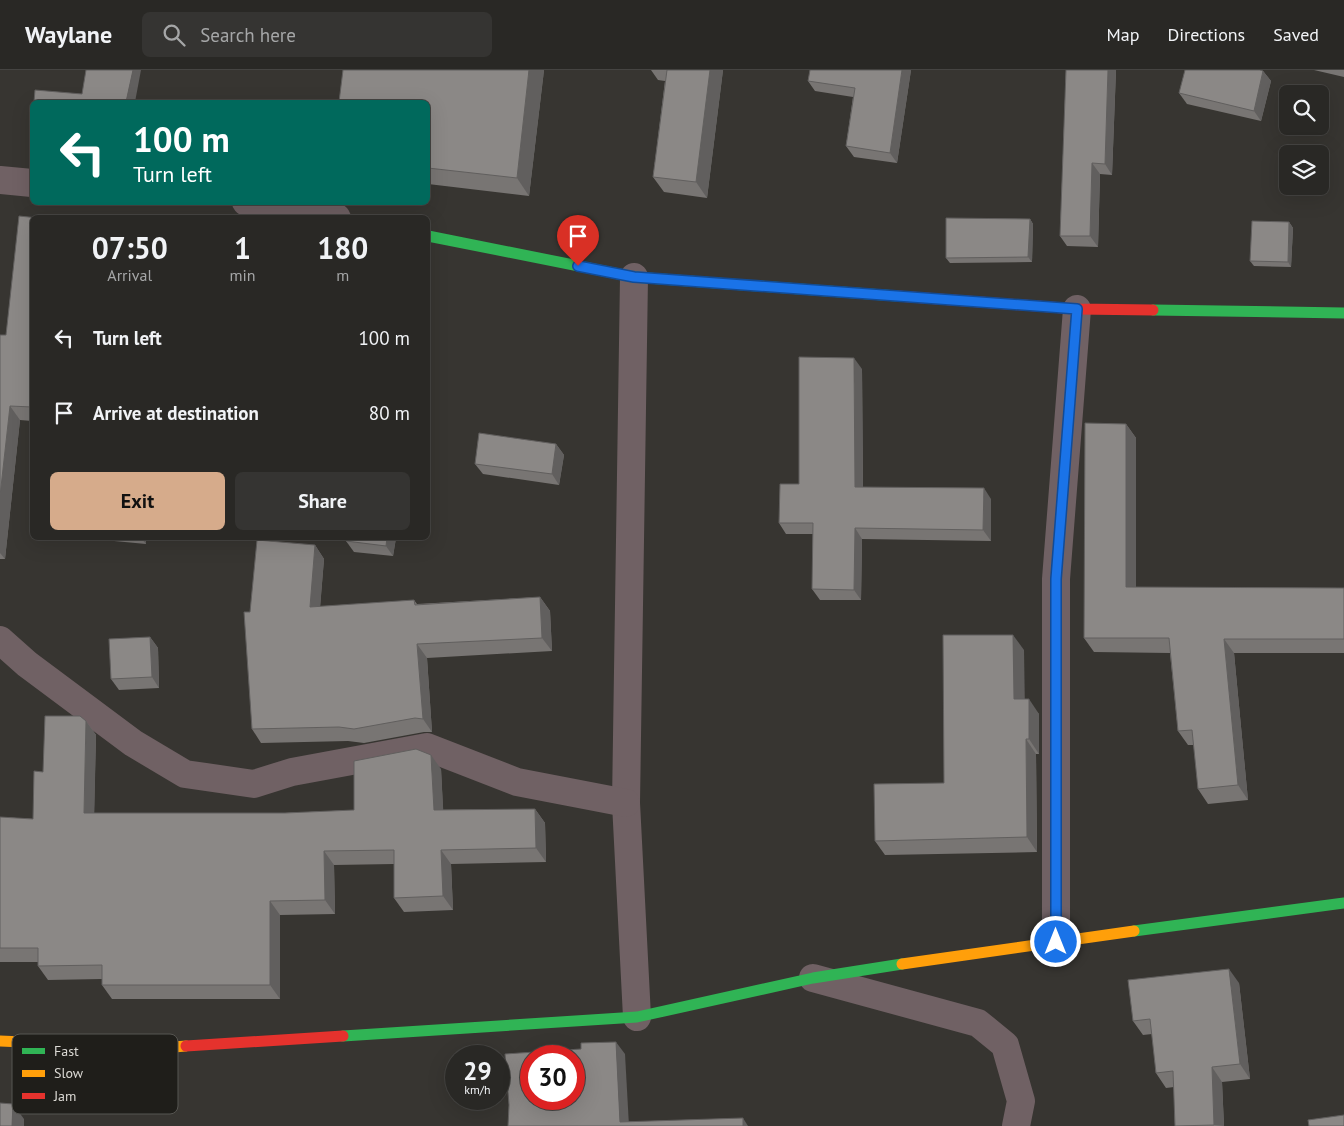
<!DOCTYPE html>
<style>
:root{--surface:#292825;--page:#353432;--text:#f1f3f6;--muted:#a5a6a7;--line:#454442;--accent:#d6ab8b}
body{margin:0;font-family:"PT Sans",sans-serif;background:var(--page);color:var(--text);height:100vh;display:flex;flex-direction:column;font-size:19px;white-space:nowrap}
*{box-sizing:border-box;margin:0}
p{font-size:16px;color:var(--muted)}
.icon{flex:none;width:28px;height:28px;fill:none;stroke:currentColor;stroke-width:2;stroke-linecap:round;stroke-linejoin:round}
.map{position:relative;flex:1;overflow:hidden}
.sheet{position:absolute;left:30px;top:145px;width:400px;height:325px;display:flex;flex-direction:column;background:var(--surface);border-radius:8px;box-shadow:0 5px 20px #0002,0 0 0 1px var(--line)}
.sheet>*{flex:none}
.banner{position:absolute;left:30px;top:30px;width:400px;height:105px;border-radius:8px;box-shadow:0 5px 20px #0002,0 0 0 1px var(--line);background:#00695c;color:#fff;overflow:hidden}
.controls{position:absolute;left:1279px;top:15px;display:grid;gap:10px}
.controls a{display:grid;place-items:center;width:50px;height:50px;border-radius:8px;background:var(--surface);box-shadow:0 5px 20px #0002,0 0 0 1px var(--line);font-size:25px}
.speed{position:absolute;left:445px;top:975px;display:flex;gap:10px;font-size:25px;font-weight:700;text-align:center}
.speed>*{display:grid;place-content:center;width:65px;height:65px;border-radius:50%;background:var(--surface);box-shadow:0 5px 20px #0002,0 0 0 1px var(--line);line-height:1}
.speed small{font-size:12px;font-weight:400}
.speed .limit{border:8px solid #d22;background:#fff;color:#111}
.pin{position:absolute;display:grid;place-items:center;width:42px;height:42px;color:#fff;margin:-51px -21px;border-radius:50% 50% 50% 0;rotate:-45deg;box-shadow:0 0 5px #0007}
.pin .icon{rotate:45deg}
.me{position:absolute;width:55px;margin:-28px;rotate:0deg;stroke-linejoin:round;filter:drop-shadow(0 0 4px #0008)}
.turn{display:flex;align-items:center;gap:18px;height:105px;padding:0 20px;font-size:22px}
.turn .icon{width:65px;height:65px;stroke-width:2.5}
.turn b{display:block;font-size:35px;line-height:42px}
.eta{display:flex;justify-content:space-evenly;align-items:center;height:85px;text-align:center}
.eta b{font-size:30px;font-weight:600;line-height:35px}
.cta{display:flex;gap:10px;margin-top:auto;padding:10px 20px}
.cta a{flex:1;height:58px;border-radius:8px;background:var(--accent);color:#111;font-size:20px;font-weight:600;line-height:58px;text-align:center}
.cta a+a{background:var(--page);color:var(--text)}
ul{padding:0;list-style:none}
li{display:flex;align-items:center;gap:15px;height:75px;padding:0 20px}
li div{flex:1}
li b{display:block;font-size:19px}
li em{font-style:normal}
header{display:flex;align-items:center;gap:30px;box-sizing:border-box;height:70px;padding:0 25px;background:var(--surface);border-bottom:1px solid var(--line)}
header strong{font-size:24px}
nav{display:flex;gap:28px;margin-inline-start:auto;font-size:18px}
.search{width:350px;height:45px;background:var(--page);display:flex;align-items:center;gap:12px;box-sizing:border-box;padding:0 18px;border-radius:8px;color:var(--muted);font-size:19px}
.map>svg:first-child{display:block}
</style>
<header>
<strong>Waylane</strong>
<div class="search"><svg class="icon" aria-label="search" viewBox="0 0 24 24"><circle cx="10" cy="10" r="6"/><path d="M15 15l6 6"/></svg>Search here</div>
<nav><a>Map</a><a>Directions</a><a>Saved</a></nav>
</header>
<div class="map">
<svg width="1344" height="1056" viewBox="0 0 1344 1056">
<rect width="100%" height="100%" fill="#373531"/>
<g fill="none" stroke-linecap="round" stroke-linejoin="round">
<g stroke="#706164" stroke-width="28">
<path d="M0 110 32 113"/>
<path d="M246 132 276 135 337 148"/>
<path d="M634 207 626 733 637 947"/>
<path d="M0 570 27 594 133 673 185 704 254 714 292 702 427 677 517 712 626 733"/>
<path d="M1056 871V509L1077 239"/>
<path d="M813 908 978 953 1005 975 1021 1031 1016 1056"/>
</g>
<g stroke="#30b455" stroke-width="11">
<path d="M428 166 634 207 897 226"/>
<path d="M1153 240 1344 243"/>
<path d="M1134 861 1344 833"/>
<path d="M343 966 637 947 813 908 902 894"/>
</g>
<g stroke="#ff9f0a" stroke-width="11">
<path d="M902 894 1134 861"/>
<path d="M0 971 162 978 186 976"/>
</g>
<g stroke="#e5322d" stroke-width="11">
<path d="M897 226 1077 239 1153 240"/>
<path d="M186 976 343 966"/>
</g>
</g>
<g fill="#787573">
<path d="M544 0 529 126 428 114V32Z"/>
<path d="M651 0H723L707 128 664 122 653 107 665 11 658 10Z"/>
<path d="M911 0 897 93 854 87 846 76 853 27 815 21 808 11Z"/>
<path d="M1066 0H1116L1112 105 1100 104 1098 177 1067 176 1060 166Z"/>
<path d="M1314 0H1344V7Z"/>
<path d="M1263 1 1271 11 1261 51 1187 34 1179 23Z"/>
<path d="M32 148V351L20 350 5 489H0V265H6Z"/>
<path d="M1030 149 1033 154 1032 192 950 193 946 188Z"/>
<path d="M1289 152 1293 158 1291 197 1254 196 1250 191Z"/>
<path d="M862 299 863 417 991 429V471L862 469 861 530H820L812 519 813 464H786L779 453Z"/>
<path d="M1126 354 1136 368V517L1344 518V583H1234L1248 730 1208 734 1198 719 1194 675H1188L1178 661 1170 583 1094 582 1084 568Z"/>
<path d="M556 374 564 385 559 415 483 404 475 394Z"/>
<path d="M92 468H146V474L93 469Z"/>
<path d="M396 468 393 486 354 482 346 471Z"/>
<path d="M315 475 324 489 320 537 414 530 417 534 540 527 550 541 552 581 427 588 432 662H424L364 673 348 671 261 673 252 659 250 542Z"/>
<path d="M150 567 158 578 159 618 119 620 111 609Z"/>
<path d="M1024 580V629L1039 644V684H1036L1037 782 885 785 875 771 944 713Z"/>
<path d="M86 651 96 665 94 743H285L354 740 441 699 443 740 535 739 545 753 546 792 451 794 453 840 404 842 394 828V794L334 795 335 844 280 845V929H112L102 915V909L48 910 38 896V892H0V747L33 749 43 702Z"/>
<path d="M1239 913 1250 1009 1222 1012 1224 1056H1175L1174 1017 1166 1018 1156 1003 1152 964 1143 965 1133 951Z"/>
</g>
<g fill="#615f5e">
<path d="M133 0H141L135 32H126Z"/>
<path d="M529 0H544L529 126 517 108Z"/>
<path d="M710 0H723L707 128 696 112Z"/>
<path d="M902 0H911L897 93 890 83Z"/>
<path d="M1108 0H1116L1112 105 1105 94Z"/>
<path d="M1263 1 1271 11 1261 51 1254 41Z"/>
<path d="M1092 93 1100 104 1098 177 1090 166Z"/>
<path d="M1030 149 1033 154 1032 192 1028 187Z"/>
<path d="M1289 152 1293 158 1291 197 1288 192Z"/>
<path d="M854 288 862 299 863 428 855 417Z"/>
<path d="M10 336 20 350 5 489 0 483V426Z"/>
<path d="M1126 354 1136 368V531L1126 517Z"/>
<path d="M556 374 564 385 559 415 552 404Z"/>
<path d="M984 418 991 429V471L983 460Z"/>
<path d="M855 458 862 469 861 530 854 520Z"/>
<path d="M141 468H146V474Z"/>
<path d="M387 468H396L393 486 386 476Z"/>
<path d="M315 475 324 489 319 551 310 537Z"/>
<path d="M540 527 550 541 552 581 542 568Z"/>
<path d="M1013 565 1024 580 1025 644 1014 629Z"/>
<path d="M150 567 158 578 159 618 152 607Z"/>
<path d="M1224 569 1234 583 1248 730 1238 715Z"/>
<path d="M417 574 427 588 432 662 423 649Z"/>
<path d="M1029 629 1039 644V684L1029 669Z"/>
<path d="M86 651 96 665 94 757 84 743Z"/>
<path d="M1026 669 1036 684 1037 782 1027 767Z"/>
<path d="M431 685 441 699 444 754 434 740Z"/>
<path d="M535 739 545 753 546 792 536 778Z"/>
<path d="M441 780 451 794 453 840 443 826Z"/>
<path d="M324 781 334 795 335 844 325 830Z"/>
<path d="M270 831 280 845V929L270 915Z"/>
<path d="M1229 899 1239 913 1250 1009 1240 994Z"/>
<path d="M616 972 625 984 629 1056 620 1052Z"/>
<path d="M1212 997 1222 1012 1224 1056 1214 1055Z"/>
<path d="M13 1034 24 1049V1056H12Z"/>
<path d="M743 1048 748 1056H743Z"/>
</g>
<g fill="#8b8886" stroke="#615f5e" fill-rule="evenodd">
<path d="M86 0H133L126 32H34L35 20 82 24Z"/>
<path d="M343 0H529L517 108 428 98V32H339Z"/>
<path d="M667 0H710L696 112 653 107Z"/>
<path d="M810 0H902L890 83 846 76 855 18 808 11Z"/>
<path d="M1066 0H1108L1105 94 1092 93 1090 166H1060Z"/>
<path d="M1185 0H1260L1263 1 1254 41 1179 23Z"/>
<path d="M32 46V63H31Z"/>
<path d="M19 146 38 148H32V337L10 336 0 426V265H6Z"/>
<path d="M946 148 1030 149 1028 187 946 188Z"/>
<path d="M1252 151 1289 152 1288 192 1250 191Z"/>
<path d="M799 287 854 288 855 417 984 418 983 460 855 458 854 520 812 519 813 453H779L780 414H799Z"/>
<path d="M1085 353 1126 354V517L1344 518V569H1224L1238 715 1198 719 1192 660 1178 661 1169 568H1084Z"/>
<path d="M479 363 556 374 552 404 475 394Z"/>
<path d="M347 468H387L386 476 346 471Z"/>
<path d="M257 470 315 475 310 537 414 530 415 535 540 527 542 568 417 574 423 649 415 648 354 659 339 657 252 659 244 542H250Z"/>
<path d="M943 565H1013L1014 629H1029V669H1026L1027 767 875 771 874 714 944 713Z"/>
<path d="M150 567 152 607 111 609 109 569Z"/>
<path d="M45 646H80L86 651 84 743H285L354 740V691L416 679 431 685 434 740 535 739 536 778 441 780 443 826 394 828V780L324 781 325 830 270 831V915H102V895L38 896V878H0V747L33 749 34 701 43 702Z"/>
<path d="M1229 899 1240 994 1212 997 1214 1055 1175 1056 1173 1001 1156 1003 1150 949 1133 951 1128 910Z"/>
<path d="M616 972 620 1052 743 1048V1056H508L509 1035 505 984 581 979V973ZM531 986H574V1029H531Z"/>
<path d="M0 1033 13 1034 12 1056H0Z"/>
<path d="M1344 1045V1056H1309L1308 1050Z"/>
</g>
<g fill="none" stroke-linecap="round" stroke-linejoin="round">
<defs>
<path id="route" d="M578 196 634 207 1077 239 1056 509V872"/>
</defs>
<use href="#route" stroke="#114b97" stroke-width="12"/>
<use href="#route" stroke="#1a73e8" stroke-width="9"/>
</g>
<rect x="12" y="964" width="166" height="80" rx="8" fill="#1f1e1a" stroke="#575652" stroke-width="1"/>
<rect x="22" y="978" width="23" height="6" fill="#30b455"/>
<rect x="22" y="1000" width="23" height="7" fill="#ff9f0a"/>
<rect x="22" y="1023" width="23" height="6" fill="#e5322d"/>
<g font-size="14" fill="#dbd9d4">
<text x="54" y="986">Fast</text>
<text x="54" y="1008">Slow</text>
<text x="54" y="1031">Jam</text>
</g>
</svg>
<div class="controls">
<a><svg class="icon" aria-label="search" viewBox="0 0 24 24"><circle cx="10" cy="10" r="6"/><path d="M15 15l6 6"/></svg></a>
<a><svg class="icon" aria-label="layers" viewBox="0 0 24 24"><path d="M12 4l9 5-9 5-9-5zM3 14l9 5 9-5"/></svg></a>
</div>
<div class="speed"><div>29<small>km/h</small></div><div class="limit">30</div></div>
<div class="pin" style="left:578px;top:196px;background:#d93025"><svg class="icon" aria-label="arrive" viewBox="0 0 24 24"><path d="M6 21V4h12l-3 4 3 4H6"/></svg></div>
<svg class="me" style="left:1056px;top:872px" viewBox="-20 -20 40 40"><circle r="17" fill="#1a73e8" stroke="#fff" stroke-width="3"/><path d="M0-11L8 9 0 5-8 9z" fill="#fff"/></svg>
<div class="banner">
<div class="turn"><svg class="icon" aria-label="left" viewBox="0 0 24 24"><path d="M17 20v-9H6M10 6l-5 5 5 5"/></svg><div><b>100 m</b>Turn left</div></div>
</div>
<section class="sheet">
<div class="eta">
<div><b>07:50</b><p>Arrival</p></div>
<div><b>1</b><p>min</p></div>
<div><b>180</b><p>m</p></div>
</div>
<ul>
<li><svg class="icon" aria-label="left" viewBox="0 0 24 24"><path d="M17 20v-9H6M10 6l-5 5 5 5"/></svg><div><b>Turn left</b></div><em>100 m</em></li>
<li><svg class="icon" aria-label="arrive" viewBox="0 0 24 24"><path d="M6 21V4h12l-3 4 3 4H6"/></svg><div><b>Arrive at destination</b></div><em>80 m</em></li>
</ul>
<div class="cta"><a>Exit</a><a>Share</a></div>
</section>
</div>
